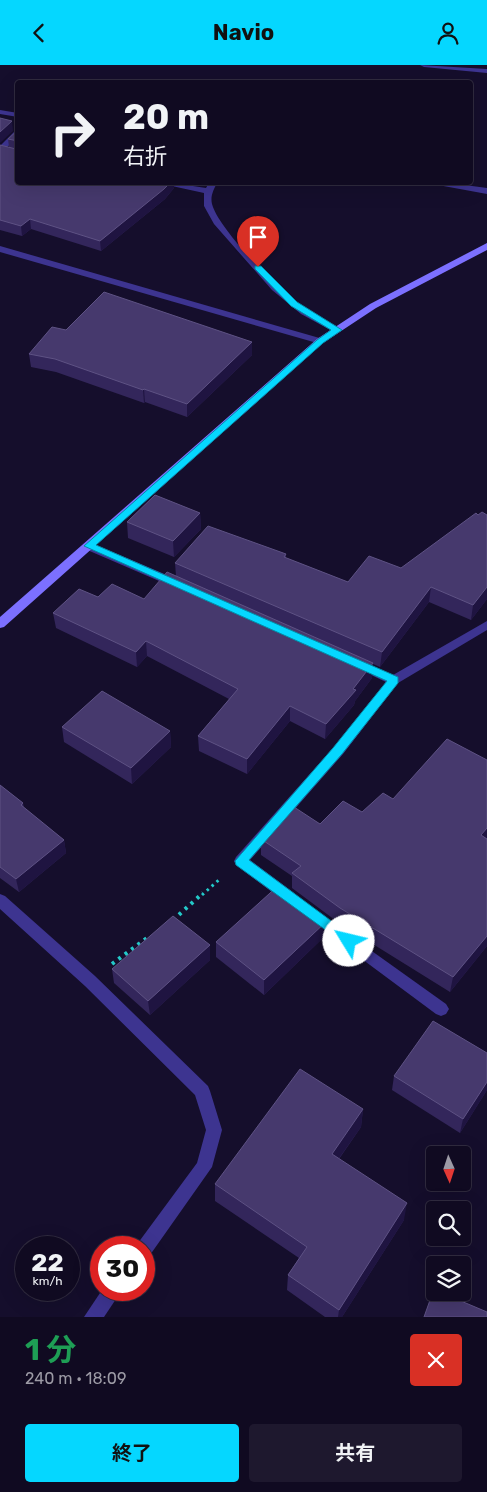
<!DOCTYPE html>
<html lang="ja">
<meta charset="utf-8">
<style>
:root{--surface:#100a21;--page:#1e182e;--text:#f1f3f6;--muted:#9c9aa5;--line:#302b3f;--accent:#05d7ff}
body{margin:0;font-family:Rubik,"Noto Sans JP",sans-serif;background:var(--page);color:var(--text);height:100vh;display:flex;flex-direction:column;font-size:19px;white-space:nowrap}
*{box-sizing:border-box;margin:0}
p{font-size:16px;color:var(--muted)}
.icon{flex:none;width:28px;height:28px;fill:none;stroke:currentColor;stroke-width:2;stroke-linecap:round;stroke-linejoin:round}
.map{position:relative;height:1252px;overflow:hidden}
.sheet{display:flex;flex-direction:column;background:var(--surface);flex:1}
.sheet>*{flex:none}
.banner{position:absolute;left:15px;top:15px;width:458px;height:105px;border-radius:5px;box-shadow:0 5px 20px #0002,0 0 0 1px var(--line);background:#100a21;color:var(--text);overflow:hidden}
.needle{width:32px;rotate:177deg}
.fabs{position:absolute;left:426px;top:1081px;display:grid;gap:10px}
.fabs a{display:grid;place-items:center;width:45px;height:45px;border-radius:5px;background:var(--surface);box-shadow:0 5px 20px #0002,0 0 0 1px var(--line);font-size:25px}
.speed{position:absolute;left:15px;top:1171px;display:flex;gap:10px;font-size:25px;font-weight:700;text-align:center}
.speed>*{display:grid;place-content:center;width:65px;height:65px;border-radius:50%;background:var(--surface);box-shadow:0 5px 20px #0002,0 0 0 1px var(--line);line-height:1}
.speed small{font-size:12px;font-weight:400}
.speed .limit{border:8px solid #d22;background:#fff;color:#111}
.pin{position:absolute;display:grid;place-items:center;width:42px;height:42px;color:#fff;margin:-51px -21px;border-radius:50% 50% 50% 0;rotate:-45deg;box-shadow:0 0 5px #0007}
.pin .icon{rotate:45deg}
.me{position:absolute;width:55px;margin:-28px;rotate:306deg;stroke-linejoin:round;filter:drop-shadow(0 0 4px #0008)}
.turn{display:flex;align-items:center;gap:18px;height:105px;padding:0 25px;font-size:22px}
.turn .icon{width:65px;height:65px;stroke-width:2.5}
.turn b{display:block;font-size:35px;line-height:42px}
.round{display:grid;place-items:center;flex:none;width:52px;height:52px;border-radius:5px;background:var(--page)}
.summary{display:flex;align-items:center;justify-content:space-between;height:85px;padding:0 25px}
h1{font-size:30px;font-weight:700;line-height:38px;color:#1e9e55}
.button{display:flex;gap:10px;margin-top:auto;padding:10px 25px}
.button a{flex:1;height:58px;border-radius:5px;background:var(--accent);color:#111;font-size:20px;font-weight:700;line-height:58px;text-align:center}
.button a+a{background:var(--page);color:var(--text)}
header{display:flex;justify-content:space-between;align-items:center;height:65px;padding:0 25px;background:var(--accent);color:#111;font-size:22px;font-weight:700}
.map>svg:first-child{display:block}
</style>
<header><svg class="icon" aria-label="back" viewBox="0 0 24 24"><path d="M15 5l-7 7 7 7"/></svg>Navio<svg class="icon" aria-label="person" viewBox="0 0 24 24"><circle cx="12" cy="8" r="4"/><path d="M4 21q1-7 8-7t8 7"/></svg></header>
<div class="map">
<svg width="487" height="1252" viewBox="0 0 487 1252">
<rect width="100%" height="100%" fill="#150e2c"/>
<g fill="none" stroke-linecap="round" stroke-linejoin="round">
<path stroke="#23c9c9" stroke-width="3" stroke-dasharray="2.5 4" stroke-linecap="butt" d="M202 830 221 813"/>
<g stroke="#23c9c9" stroke-width="4" stroke-dasharray="3 5" stroke-linecap="butt">
<path d="M173 855 203 828"/>
<path d="M112 899 147 873"/>
</g>
<g fill="#3d3490" fill-rule="evenodd">
<path d="M420 0 487 4V8L424 2Z"/>
<path d="M0 45 18 48V52L0 49Z"/>
<path d="M15 66H18V73L0 88V81Z"/>
<path d="M158 118H173L206 123 209 118H217C214 124 210 131 212 139 218 163 276 222 297 238 310 248 326 255 340 263V267H334L301 249 272 225 214 159 204 141V128Z"/>
<path d="M434 118H450L487 123V129L438 120Z"/>
<path d="M0 181 323 274 325 276 323 278H317L0 187Z"/>
<path d="M89 477 181 516 183 519 177 523 173 522 85 484 83 481Z"/>
<path d="M487 556V565L398 618 343 689 250 795 294 828 296 832 294 836 289 838 284 836 236 800 234 796 236 792 333 683 386 617 354 602 352 599 354 596H362L393 610Z"/>
<path d="M0 829 5 831 95 911 208 1021 210 1026 222 1065 212 1102 150 1190 144 1193V1182H136L138 1178 197 1098 206 1065 195 1030 85 921 0 844Z"/>
<path d="M313 844 446 939 449 944 446 949 441 951 436 949 308 854 306 850 308 846Z"/>
<path d="M102 1225H122L104 1252H84Z"/>
</g>
<path fill="#7c70ff" fill-rule="evenodd" d="M487 178V185L376 243 323 278 4 562 0 563V552L317 274 370 239Z"/>
</g>
<g fill="#33265b">
<path d="M18 65V118H174V123L165 134 101 186 31 164 22 171 0 165V80L9 82 8 74Z"/>
<path d="M66 265 252 277V290L187 352 145 337 144 338 56 307 31 302 29 289Z"/>
<path d="M200 448 201 464 174 492 128 473 127 457Z"/>
<path d="M286 489V493L348 517 401 503 487 534 471 555 429 537 380 602 373 599 372 613 355 636 354 640 325 674 290 656 247 709 199 686 198 671 229 634 147 591 137 602 56 563 53 548 98 532 144 534 176 511 175 498Z"/>
<path d="M62 662 170 666 171 682 132 719 64 677Z"/>
<path d="M487 695V881L450 927 339 858 292 823V811L261 790V774L320 759 362 747Z"/>
<path d="M0 720 23 738 24 743 64 775 66 788 19 827 0 813Z"/>
<path d="M326 870 264 930 216 892V877Z"/>
<path d="M210 880V895L150 950 114 918 112 904Z"/>
<path d="M487 988V1025L460 1068 392 1025 394 1011Z"/>
<path d="M363 1044 361 1062 339 1094 404 1155 342 1252H325L287 1225 288 1210 299 1193 215 1136V1119Z"/>
</g>
<g fill="#1f1441">
<path d="M12 56 13 66 0 78V67Z"/>
<path d="M170 118H174V123L165 134 101 186 100 176Z"/>
<path d="M30 154 31 164 22 171 21 161Z"/>
<path d="M252 277V290L187 352V339Z"/>
<path d="M144 324 145 337 144 338 143 325Z"/>
<path d="M200 448 201 464 174 492 173 476Z"/>
<path d="M431 522 429 537 380 602 382 587Z"/>
<path d="M487 522V534L471 555 473 540Z"/>
<path d="M146 576 147 591 137 602 136 587Z"/>
<path d="M373 598 372 613 355 636 354 640 325 674 326 659Z"/>
<path d="M290 641V656L247 709V694Z"/>
<path d="M170 666 171 682 132 719 131 703Z"/>
<path d="M487 763V774L481 770Z"/>
<path d="M64 775 66 788 19 827 16 814Z"/>
<path d="M328 855 326 870 264 930V915Z"/>
<path d="M487 871V881L450 927 453 912Z"/>
<path d="M210 880V895L150 950 148 936Z"/>
<path d="M487 1017V1025L460 1068 463 1054Z"/>
<path d="M363 1044 361 1062 330 1106 332 1089Z"/>
<path d="M407 1138 404 1155 342 1252H338L339 1245Z"/>
</g>
<g fill="#46396d" stroke="#5e5284">
<path d="M0 53 12 56 0 67Z"/>
<path d="M18 65V76L8 74Z"/>
<path d="M18 79V118H170L164 124 100 176 30 154 21 161 0 155V80L16 84Z"/>
<path d="M104 227 252 277 187 339 144 324 143 325 55 294 29 289 52 262 66 265Z"/>
<path d="M155 430 200 448 173 476 127 457Z"/>
<path d="M482 447 487 450V522L473 540 431 522 382 587 175 498 208 461 286 489 284 492 348 517 369 491 401 503 476 448 478 450Z"/>
<path d="M167 507 373 598 353 624 356 625 326 659 290 641 247 694 198 671 238 624 146 576 136 587 53 548 79 524 98 532 112 519 144 534Z"/>
<path d="M102 626 170 666 131 703 62 662Z"/>
<path d="M447 674 487 695V763L481 770 487 774V871L453 912 340 843 292 808 301 801 261 774 294 742 320 759 343 736 362 747 383 728 393 734Z"/>
<path d="M0 720 23 738 21 740 64 775 16 814 0 802Z"/>
<path d="M280 819 328 855 264 915 216 877Z"/>
<path d="M173 851 210 880 148 936 112 904Z"/>
<path d="M433 956 487 988V1017L463 1054 394 1011Z"/>
<path d="M300 1004 363 1044 332 1089 407 1138 339 1245 288 1210 307 1182 215 1119Z"/>
<path d="M434 1224 435 1225V1228H442L487 1247V1252H424Z"/>
</g>
<path fill="#05d7ff" stroke="#038ca6" d="M255 201H261L297 237 342 265 323 278 96 480 398 612V618L342 689 249 795 353 872 355 876 353 880 349 882 236 800 235 796 333 683 387 616 84 481 317 275 331 265 291 241 255 204Z"/>
</svg>
<div class="fabs">
<a><svg class="needle" viewBox="-14 -14 28 28"><path d="M0-13l5 13h-10z" fill="#e53935"/><path d="M0 13l5-13h-10z" fill="#9c9aa5"/></svg></a>
<a><svg class="icon" aria-label="search" viewBox="0 0 24 24"><circle cx="10" cy="10" r="6"/><path d="M15 15l6 6"/></svg></a>
<a><svg class="icon" aria-label="layers" viewBox="0 0 24 24"><path d="M12 4l9 5-9 5-9-5zM3 14l9 5 9-5"/></svg></a>
</div>
<div class="speed"><div>22<small>km/h</small></div><div class="limit">30</div></div>
<div class="pin" style="left:258px;top:202px;background:#d93025"><svg class="icon" aria-label="arrive" viewBox="0 0 24 24"><path d="M6 21V4h12l-3 4 3 4H6"/></svg></div>
<svg class="me" style="left:349px;top:876px" viewBox="-20 -20 40 40"><circle r="19" fill="#fff"/><path d="M0-13L10 11 0 6-10 11z" fill="#05d7ff"/></svg>
<div class="banner">
<div class="turn"><svg class="icon" aria-label="right" viewBox="0 0 24 24"><path d="M7 20v-9h11M14 6l5 5-5 5"/></svg><div><b>20 m</b>右折</div></div>
</div>
</div>
<section class="sheet">
<div class="summary"><div><h1>1 分</h1><p>240 m · 18:09</p></div><a class="round" style="background:#d93025;color:#fff"><svg class="icon" aria-label="close" viewBox="0 0 24 24"><path d="M6 6l12 12M18 6L6 18"/></svg></a></div>
<div class="button"><a>終了</a><a>共有</a></div>
</section>
